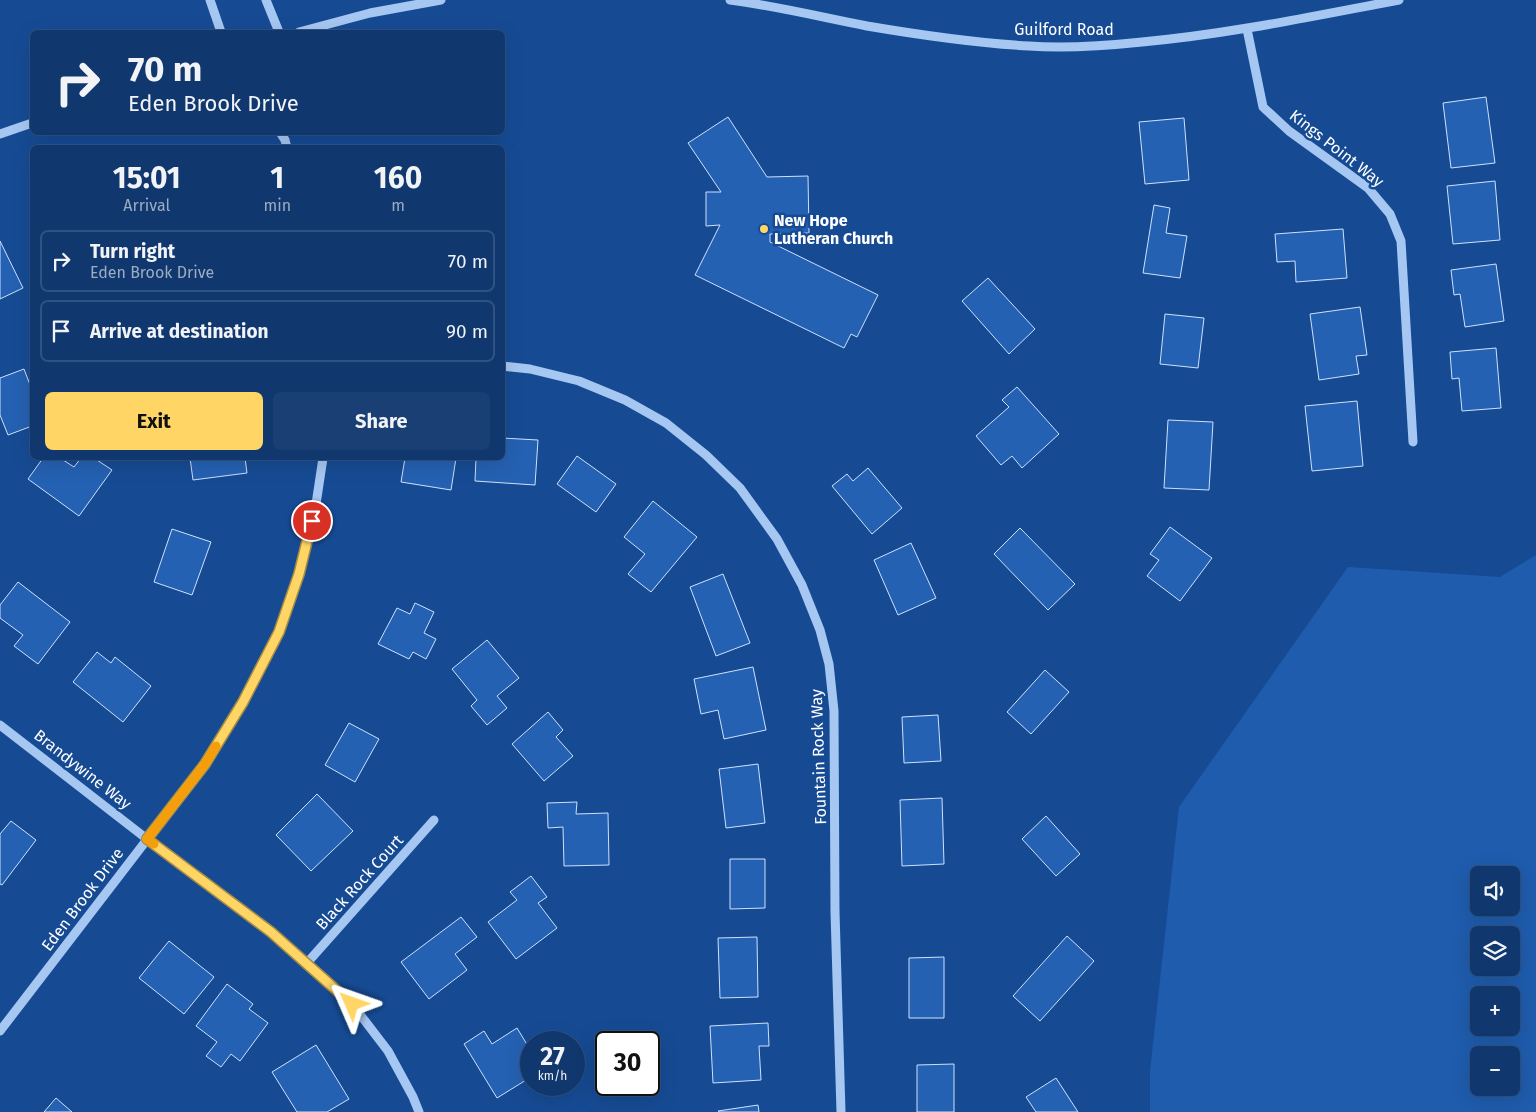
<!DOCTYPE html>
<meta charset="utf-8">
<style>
:root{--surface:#10386f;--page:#193f74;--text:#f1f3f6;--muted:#9cacc3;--line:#305282;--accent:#ffd666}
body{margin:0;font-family:"Fira Sans",sans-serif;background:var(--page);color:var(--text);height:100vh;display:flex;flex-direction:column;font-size:19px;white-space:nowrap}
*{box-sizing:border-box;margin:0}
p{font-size:16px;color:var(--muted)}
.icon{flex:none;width:28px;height:28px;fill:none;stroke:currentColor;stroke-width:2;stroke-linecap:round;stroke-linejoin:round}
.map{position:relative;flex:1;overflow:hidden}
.side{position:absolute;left:30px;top:145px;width:475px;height:315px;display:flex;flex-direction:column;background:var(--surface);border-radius:8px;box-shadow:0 5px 20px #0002,0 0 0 1px var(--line)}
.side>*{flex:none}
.banner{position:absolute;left:30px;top:30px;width:475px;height:105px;border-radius:8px;box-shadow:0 5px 20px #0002,0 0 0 1px var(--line);background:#10386f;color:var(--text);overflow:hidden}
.controls{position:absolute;left:1470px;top:866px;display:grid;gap:10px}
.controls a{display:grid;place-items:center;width:50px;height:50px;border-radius:8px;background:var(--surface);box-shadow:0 5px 20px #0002,0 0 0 1px var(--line);font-size:25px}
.speed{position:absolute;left:520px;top:1031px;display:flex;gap:10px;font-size:25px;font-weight:700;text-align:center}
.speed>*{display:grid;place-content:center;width:65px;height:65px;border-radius:50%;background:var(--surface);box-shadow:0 5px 20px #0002,0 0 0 1px var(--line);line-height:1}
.speed small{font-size:12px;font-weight:400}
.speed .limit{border:2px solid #111;border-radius:8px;background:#fff;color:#111}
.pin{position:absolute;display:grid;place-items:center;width:42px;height:42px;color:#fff;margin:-21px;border:2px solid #fff;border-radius:50%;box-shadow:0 1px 5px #0007}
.me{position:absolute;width:55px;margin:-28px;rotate:313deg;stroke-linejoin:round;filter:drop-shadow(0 0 4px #0008)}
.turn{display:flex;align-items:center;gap:18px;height:105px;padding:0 15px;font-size:22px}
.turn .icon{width:65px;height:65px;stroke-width:2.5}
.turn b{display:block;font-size:35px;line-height:42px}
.eta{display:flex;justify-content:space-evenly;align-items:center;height:85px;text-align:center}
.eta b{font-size:30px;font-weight:700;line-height:35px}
.primary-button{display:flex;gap:10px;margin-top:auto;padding:10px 15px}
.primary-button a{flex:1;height:58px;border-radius:8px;background:var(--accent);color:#111;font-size:20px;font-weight:700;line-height:58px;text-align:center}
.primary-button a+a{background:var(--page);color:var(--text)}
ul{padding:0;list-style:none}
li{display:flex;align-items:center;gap:15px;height:62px;margin:0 10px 8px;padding:0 5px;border:2px solid var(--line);border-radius:8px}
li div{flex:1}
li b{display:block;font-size:19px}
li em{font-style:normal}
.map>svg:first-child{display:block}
</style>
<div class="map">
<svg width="1536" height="1112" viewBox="0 0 1536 1112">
<rect width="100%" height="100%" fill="#164b94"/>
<path fill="#1f5cad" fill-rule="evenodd" d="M1536 555V1112H1150V1071L1179 807 1348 567 1500 577ZM1479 875H1511V908H1479ZM1479 935H1511V968H1479ZM1479 995H1511V1028H1479ZM1479 1055H1511V1088H1479Z"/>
<g fill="#2561b2" stroke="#cde1fc">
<path d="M1486 97 1495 163 1451 168 1443 103Z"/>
<path d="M728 117 767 177 808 176 809 233 770 234V242L878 295 857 337 851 334 844 348 695 275 720 225 706 226V192H721L688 143Z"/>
<path d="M1184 118 1189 180 1145 184 1139 122Z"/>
<path d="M1495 181 1500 240 1453 244 1447 186Z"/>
<path d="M1154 205 1170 208 1166 233 1187 236 1180 278 1143 273Z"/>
<path d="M1343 229 1347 278 1296 282 1295 261 1277 262 1275 234Z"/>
<path d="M0 241 23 288 0 299Z"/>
<path d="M1496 264 1504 321 1465 327 1460 294 1454 295 1451 270Z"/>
<path d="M988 278 1035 329 1009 354 962 301Z"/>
<path d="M1360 307 1367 355 1356 356 1359 374 1319 380 1310 314Z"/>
<path d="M1165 314 1204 318 1198 368 1160 364Z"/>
<path d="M1496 348 1501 408 1462 411 1459 378 1452 379 1450 352Z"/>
<path d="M24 369 32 390V426L8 435 0 415V378Z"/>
<path d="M1017 387 1059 434 1022 468 1012 456 1001 465 976 436 1009 407 1002 400Z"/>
<path d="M1357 401 1363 466 1312 471 1305 406Z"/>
<path d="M1168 420 1213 422 1209 490 1164 488Z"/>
<path d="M502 438 538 440 535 485 475 481 476 458H502Z"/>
<path d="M577 456 616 484 596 512 557 484Z"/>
<path d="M43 458H60L74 467 81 458H94L112 470 79 516 28 479Z"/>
<path d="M190 458H245L247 473 193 480Z"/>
<path d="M405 458H456L451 490 401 482Z"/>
<path d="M868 468 902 508 872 534 832 486 847 474 853 481Z"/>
<path d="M653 501 697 537 651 592 628 574 645 554 624 537Z"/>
<path d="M1170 527 1212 558 1180 601 1147 576 1159 560 1150 554Z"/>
<path d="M1020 528 1075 584 1048 610 994 554Z"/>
<path d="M172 529 211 542 192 595 154 582Z"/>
<path d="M911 543 936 598 898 615 874 560Z"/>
<path d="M723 574 750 643 716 656 690 587Z"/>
<path d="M18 582 70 622 38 664 14 646 23 635 0 618V605Z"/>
<path d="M415 603 434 612 424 633 436 639 426 659 413 652 409 659 378 644 397 608 410 614Z"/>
<path d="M487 640 519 678 497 696 507 708 487 725 471 706 477 700 452 669Z"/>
<path d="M97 652 111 663 115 657 151 686 123 722 73 682Z"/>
<path d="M753 667 766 730 724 739 718 710 701 714 694 679Z"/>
<path d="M1045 670 1069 692 1031 734 1007 712Z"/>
<path d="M548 712 563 730 556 737 573 756 544 781 512 744Z"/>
<path d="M938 715 941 761 904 763 902 717Z"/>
<path d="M349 723 379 739 355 782 325 765Z"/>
<path d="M758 764 765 823 726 828 719 769Z"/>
<path d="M317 794 353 831 311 871 276 835Z"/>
<path d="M942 798 944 864 902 866 900 800Z"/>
<path d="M577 802 576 814 608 813 609 865 564 866 563 827 548 828 547 803Z"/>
<path d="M1046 816 1080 854 1056 876 1022 839Z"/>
<path d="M11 821 36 840 2 885 0 884V834Z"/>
<path d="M730 859H765V908L730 909Z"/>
<path d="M531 876 547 897 538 903 557 928 516 959 488 922 517 900 510 892Z"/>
<path d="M461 917 477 937 455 954 467 970 429 999 401 962Z"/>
<path d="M1067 936 1094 961 1040 1021 1013 996Z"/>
<path d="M757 937 758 997 720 998 718 938Z"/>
<path d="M169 941 214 977 184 1014 139 978Z"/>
<path d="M944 957V1018H909V958Z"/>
<path d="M227 984 253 1004 249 1009 268 1023 240 1061 231 1054 221 1067 206 1056 217 1042 196 1026Z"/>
<path d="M768 1023 769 1046H759L761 1080 713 1083 710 1026Z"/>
<path d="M517 1028 531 1051V1077L497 1098 464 1044 484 1031 492 1044Z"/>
<path d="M316 1045 349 1099 327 1112H297L272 1072Z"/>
<path d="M954 1064V1112H917V1065Z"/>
<path d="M1056 1078 1078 1112H1036L1026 1097Z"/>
<path d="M56 1098 72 1112H44Z"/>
<path d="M758 1105 759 1112H719L718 1111Z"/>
</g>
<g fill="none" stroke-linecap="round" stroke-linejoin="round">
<g stroke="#a6c7f1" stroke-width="9">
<path d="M210 0 221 32"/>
<path d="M266 0 279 32"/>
<path d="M730 0C776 6 821 17 867 26 920 35 975 43 1029 46 1067 49 1104 46 1142 42 1229 34 1314 16 1399 0"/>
<path d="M1247 29 1263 107 1289 131 1368 188 1390 214 1401 241 1413 442"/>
<path d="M299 32 370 13 441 0"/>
<path d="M280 132 285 140 287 148"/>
<path d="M0 134 32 123"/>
<path d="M502 366 530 369 579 381 625 400 666 423 706 455 740 488 777 539 802 585 820 630 829 664 834 711 835 912 841 1112"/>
<path d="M0 725 147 839 271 932 352 1004 388 1051 413 1097 419 1112"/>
<path d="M307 963 434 820"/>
<path d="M0 1031 205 764 243 702 279 632 299 574 316 504 323 458"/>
</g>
</g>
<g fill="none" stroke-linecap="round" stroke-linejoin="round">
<defs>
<path id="route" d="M312 521 299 574 279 632 243 702 205 764 147 839 271 932 352 1004"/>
</defs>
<use href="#route" stroke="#a68b42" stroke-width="12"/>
<use href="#route" stroke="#ffd666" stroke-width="9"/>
<path stroke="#f59e0b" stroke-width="9" d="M154 844 147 839 205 764 216 746"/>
</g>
<circle fill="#ffd666" stroke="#164b94" stroke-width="2" cx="764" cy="229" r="5"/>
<g text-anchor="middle" stroke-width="5" stroke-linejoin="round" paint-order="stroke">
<g font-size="16" fill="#fff" stroke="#164b94">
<text x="1064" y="35">Guilford Road</text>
<text transform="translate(1337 148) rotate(38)" y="6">Kings Point Way</text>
<text transform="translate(818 757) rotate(-92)" y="6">Fountain Rock Way</text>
<text transform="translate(83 769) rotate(38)" y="6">Brandywine Way</text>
<text transform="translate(359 882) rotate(-48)" y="6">Black Rock Court</text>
<text transform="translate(82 899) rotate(-53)" y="6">Eden Brook Drive</text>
</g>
<g font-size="16" font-weight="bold" fill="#fff" stroke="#164b94" text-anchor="start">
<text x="774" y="226">New Hope<tspan x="774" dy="18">Lutheran Church</tspan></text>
</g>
</g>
</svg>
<div class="controls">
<a><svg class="icon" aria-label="sound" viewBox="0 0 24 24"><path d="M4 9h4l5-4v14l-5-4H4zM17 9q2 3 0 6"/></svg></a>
<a><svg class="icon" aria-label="layers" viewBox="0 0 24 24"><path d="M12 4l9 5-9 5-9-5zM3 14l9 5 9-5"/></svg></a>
<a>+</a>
<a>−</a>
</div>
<div class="speed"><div>27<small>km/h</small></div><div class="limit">30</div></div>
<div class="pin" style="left:312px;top:521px;background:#d93025"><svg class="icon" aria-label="arrive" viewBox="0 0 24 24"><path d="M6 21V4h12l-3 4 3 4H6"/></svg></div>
<svg class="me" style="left:352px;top:1004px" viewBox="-20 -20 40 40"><path d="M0-17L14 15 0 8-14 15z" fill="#ffd666" stroke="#fff" stroke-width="4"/></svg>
<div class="banner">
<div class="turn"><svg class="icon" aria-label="right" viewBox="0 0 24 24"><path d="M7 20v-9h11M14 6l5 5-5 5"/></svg><div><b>70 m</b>Eden Brook Drive</div></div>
</div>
<section class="side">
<div class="eta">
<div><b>15:01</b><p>Arrival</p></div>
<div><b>1</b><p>min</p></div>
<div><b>160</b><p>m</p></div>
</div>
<ul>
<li><svg class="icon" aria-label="right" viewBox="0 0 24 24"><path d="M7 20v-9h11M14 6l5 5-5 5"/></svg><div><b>Turn right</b><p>Eden Brook Drive</p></div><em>70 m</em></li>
<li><svg class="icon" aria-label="arrive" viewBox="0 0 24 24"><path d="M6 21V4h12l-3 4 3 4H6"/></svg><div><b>Arrive at destination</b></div><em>90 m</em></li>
</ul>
<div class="primary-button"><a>Exit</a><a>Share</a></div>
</section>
</div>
